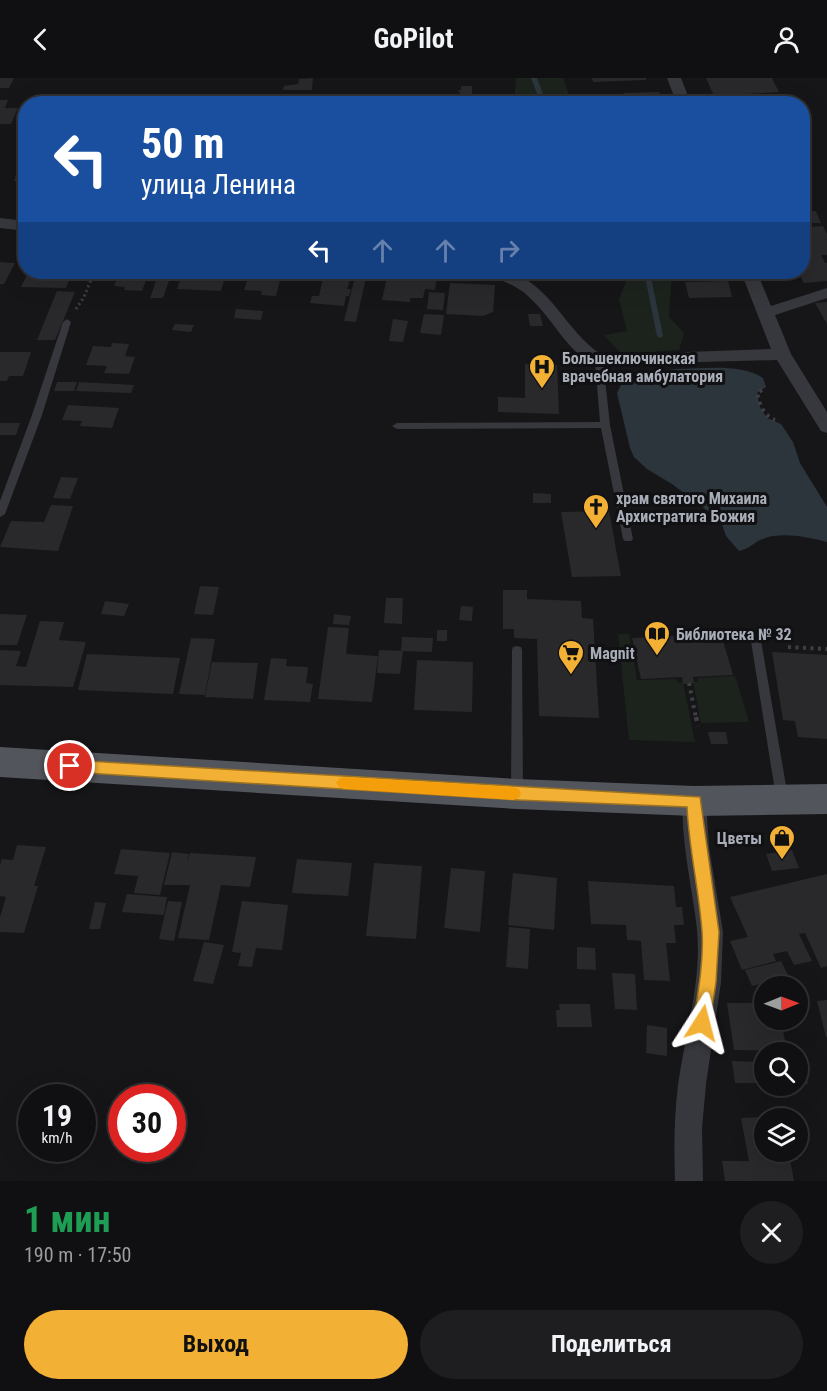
<!DOCTYPE html>
<html lang="ru">
<meta charset="utf-8">
<style>
:root{--surface:#101012;--page:#1e1e20;--text:#f1f3f6;--muted:#9c9d9f;--line:#303032;--accent:#f2b134}
body{margin:0;font-family:"Roboto Condensed",sans-serif;background:var(--page);color:var(--text);height:100vh;display:flex;flex-direction:column;font-size:22px;white-space:nowrap}
*{box-sizing:border-box;margin:0}
p{font-size:20px;color:var(--muted)}
.icon{flex:none;width:33px;height:33px;fill:none;stroke:currentColor;stroke-width:2;stroke-linecap:round;stroke-linejoin:round}
.map{position:relative;height:1103px;overflow:hidden}
.details{display:flex;flex-direction:column;background:var(--surface);flex:1}
.details>*{flex:none}
.hud{position:absolute;left:18px;top:18px;width:792px;height:183px;border-radius:24px;box-shadow:0 6px 24px #0002,0 0 0 2px var(--line);background:#1a4fa0;color:#fff;overflow:hidden}
.needle{width:39px;rotate:89deg}
.fabs{position:absolute;left:754px;top:898px;display:grid;gap:12px}
.fabs a{display:grid;place-items:center;width:54px;height:54px;border-radius:50%;background:var(--surface);box-shadow:0 6px 24px #0002,0 0 0 2px var(--line);font-size:30px}
.speed{position:absolute;left:18px;top:1006px;display:flex;gap:12px;font-size:30px;font-weight:700;text-align:center}
.speed>*{display:grid;place-content:center;width:78px;height:78px;border-radius:50%;background:var(--surface);box-shadow:0 6px 24px #0002,0 0 0 2px var(--line);line-height:1}
.speed small{font-size:15px;font-weight:400}
.speed .limit{border:9px solid #d22;background:#fff;color:#111}
.pin{position:absolute;display:grid;place-items:center;width:51px;height:51px;color:#fff;margin:-26px;border:3px solid #fff;border-radius:50%;box-shadow:0 2px 6px #0007}
.me{position:absolute;width:66px;margin:-33px;rotate:9deg;stroke-linejoin:round;filter:drop-shadow(0 0 4px #0008)}
.turn{display:flex;align-items:center;gap:21px;height:126px;padding:0 24px;font-size:27px}
.turn .icon{width:78px;height:78px;stroke-width:2.5}
.turn b{display:block;font-size:42px;line-height:51px}
.lanes{display:flex;align-items:center;height:57px;padding:0 24px;background:#0003;justify-content:center;gap:30px;direction:ltr}
.lanes .off{opacity:.35}
.round{display:grid;place-items:center;flex:none;width:63px;height:63px;border-radius:32px;background:var(--page)}
.head{display:flex;align-items:center;justify-content:space-between;height:102px;padding:0 24px}
h1{font-size:36px;font-weight:700;line-height:45px;color:#1e9e55}
.cta{display:flex;gap:12px;margin-top:auto;padding:12px 24px}
.cta a{flex:1;height:69px;border-radius:36px;background:var(--accent);color:#111;font-size:24px;font-weight:700;line-height:69px;text-align:center}
.cta a+a{background:var(--page);color:var(--text)}
header{display:flex;justify-content:space-between;align-items:center;height:78px;padding:0 24px;background:var(--surface);font-size:27px;font-weight:700}
.map>svg:first-child{display:block}
</style>
<header><svg class="icon" aria-label="back" viewBox="0 0 24 24"><path d="M15 5l-7 7 7 7"/></svg>GoPilot<svg class="icon" aria-label="person" viewBox="0 0 24 24"><circle cx="12" cy="8" r="4"/><path d="M4 21q1-7 8-7t8 7"/></svg></header>
<div class="map">
<svg width="827" height="1103" viewBox="0 0 827 1103">
<rect width="100%" height="100%" fill="#161618"/>
<g fill="#1c231d">
<path d="M516 0H563L572 25H514Z"/>
<path d="M628 194H672L669 239 684 255 679 272 622 276 604 257 627 253 619 221 628 199Z"/>
<path d="M618 556H629L637 602 677 601 678 605 683 604 695 664 629 662Z"/>
<path d="M735 598 749 644 701 645 693 604H698V600Z"/>
</g>
<path fill="#2c353c" d="M677 291C705 291 739 285 763 300L766 309 757 315 760 329 767 340 781 346 793 364 800 385 827 429V464C807 459 780 453 760 462 752 466 749 471 739 473L726 458 721 443 672 406 647 391 634 379 630 370 617 315 621 307 628 301 651 294Z"/>
<g fill="none" stroke-linecap="round" stroke-linejoin="round">
<g fill="#2c353c" fill-rule="evenodd">
<path d="M531 0H537L547 26H541Z"/>
<path d="M644 194H650L663 258 662 259 660 260 657 258Z"/>
</g>
</g>
<g fill="#29292c">
<path d="M0 0H14L9 10H0Z"/>
<path d="M313 0 312 12H283L284 8 298 6 299 1Z"/>
<path d="M592 0H646V2L593 4Z"/>
<path d="M706 0H772L779 14 714 18Z"/>
<path d="M461 8H472V17H461L458 12H461Z"/>
<path d="M659 14 664 26H627L623 15Z"/>
<path d="M0 22H8L5 30H18L11 46H0Z"/>
<path d="M21 81H26V103H14Z"/>
<path d="M816 133 821 145H802V134Z"/>
<path d="M823 148 827 156V177H821L825 185H827V203L804 205 798 194H802V155L808 154 805 149Z"/>
<path d="M0 184 15 185 4 206H0Z"/>
<path d="M28 194H63L61 198H71L66 210 21 209Z"/>
<path d="M120 194H149L142 213 124 212 125 209 114 208Z"/>
<path d="M159 194H172L163 220H150Z"/>
<path d="M183 194H200L226 195 221 213 177 211Z"/>
<path d="M579 194H617L619 200H581Z"/>
<path d="M697 194H733L734 197H698Z"/>
<path d="M356 195 367 196 356 244 344 243Z"/>
<path d="M249 196 281 198 276 218 261 217 262 213 244 212Z"/>
<path d="M428 197H437L435 212 425 211 423 220H410V224L382 222 387 199 427 201Z"/>
<path d="M323 200 350 202 347 211H351L349 218H346L344 228 310 225 312 218H319Z"/>
<path d="M728 203 732 219 689 220 685 204Z"/>
<path d="M450 205 495 207 493 234 483 238 446 236Z"/>
<path d="M57 213 75 214 55 262H37Z"/>
<path d="M429 214 445 215 443 232 427 231Z"/>
<path d="M827 224V246L815 225Z"/>
<path d="M236 231 263 233 261 242 234 240Z"/>
<path d="M424 236 444 237 441 257 420 255Z"/>
<path d="M528 236H540L543 248H530Z"/>
<path d="M393 241 408 243 403 264 389 263Z"/>
<path d="M175 246 194 247 191 254 172 252Z"/>
<path d="M112 265 129 266 125 278 135 279 129 296 104 295 107 288 86 287 93 268 111 269Z"/>
<path d="M0 274H31L23 298H9L7 303H0Z"/>
<path d="M525 286 557 287 559 336 498 334V319L525 320Z"/>
<path d="M57 304H77L74 313H54Z"/>
<path d="M79 304 134 307 131 315 76 313Z"/>
<path d="M68 327 119 330 112 350 80 348 82 343 62 342Z"/>
<path d="M0 345H20L16 357H0Z"/>
<path d="M61 399 78 400 70 421 53 420Z"/>
<path d="M533 415 551 416V425H533Z"/>
<path d="M51 427 73 428 58 473 0 469 11 443 44 444Z"/>
<path d="M609 433 621 498 572 499 561 434Z"/>
<path d="M200 508 219 509 213 537 194 536Z"/>
<path d="M503 512H527V521L581 523 582 540 593 541 599 640 539 638 537 561 514 560V551H503Z"/>
<path d="M386 520H403L402 546 384 545Z"/>
<path d="M105 523 129 526 124 538 101 536Z"/>
<path d="M461 528 473 529 472 543 459 542Z"/>
<path d="M0 536 27 537 17 567H0Z"/>
<path d="M334 536 351 538 349 547 333 546Z"/>
<path d="M40 543 64 544 59 562 86 564 73 609 0 607V572L21 573 16 588 26 589Z"/>
<path d="M328 549 349 550 346 576 378 578 372 624 318 621Z"/>
<rect x="437" y="552" width="10" height="11"/>
<path d="M721 556 733 597 693 599 694 605 683 606 682 599 641 601 632 560Z"/>
<path d="M402 559 433 560 432 574 401 573Z"/>
<path d="M191 560 215 561 205 617 179 616Z"/>
<path d="M379 572 403 573 400 596 377 595Z"/>
<path d="M772 574 827 577V661L798 659 795 643 783 642Z"/>
<path d="M87 576 180 580 173 616 78 612Z"/>
<path d="M271 580 287 581 286 588 308 589 306 605 313 606 310 624 264 622Z"/>
<path d="M417 582 473 584 472 634 414 632Z"/>
<path d="M212 584 258 585 253 621 205 619Z"/>
<path d="M708 654H726L728 666H711Z"/>
<path d="M17 767 46 769 34 808H38L24 855 0 854V839L6 819 0 818V787L2 781 13 782Z"/>
<path d="M121 771 170 775 160 817 134 815 138 798 114 796Z"/>
<path d="M792 772 799 790 772 793 766 776Z"/>
<path d="M172 774 189 776 187 786 190 775 256 779 250 809 221 807 209 862 178 860 190 807H164Z"/>
<path d="M297 781 352 785 348 818 292 815Z"/>
<path d="M374 785 422 788 416 861 366 858Z"/>
<path d="M451 790 485 793 480 854 444 850Z"/>
<path d="M513 795 557 800 554 852 508 847Z"/>
<path d="M827 796V888L821 890 805 855 799 856 812 883 794 887 787 873 773 876 776 883 742 892 730 863 748 859 730 819Z"/>
<path d="M588 803 674 808 676 829H682L684 847H674L676 865H666L670 903 644 902 641 863 627 862 626 847 591 846Z"/>
<path d="M127 816 167 819 164 837 122 834Z"/>
<path d="M168 823 182 824 174 863 159 861Z"/>
<path d="M242 823 288 827 282 872 256 870 252 889 238 888 241 875 232 874Z"/>
<path d="M95 824 106 825 100 851H89Z"/>
<path d="M509 849 530 851 528 891 506 889Z"/>
<path d="M204 864 224 867 213 906 193 903Z"/>
<path d="M577 869 595 870 596 892 577 891Z"/>
<path d="M781 883 789 899 752 908 745 892Z"/>
<path d="M612 895 635 896 637 932 615 931Z"/>
<path d="M827 922V959H826L817 923Z"/>
<path d="M727 925H765V942H781L787 973 734 972Z"/>
<path d="M559 926H590L592 949H557L556 932H560Z"/>
<path d="M647 947 667 950V978L646 975Z"/>
<path d="M732 983 765 984V1005H735Z"/>
<path d="M798 984H804L808 1006 798 1005Z"/>
<path d="M765 1039V1074H797L798 1082H790L794 1103H725L722 1083H749L741 1040Z"/>
</g>
<g fill="none" stroke-linecap="round" stroke-linejoin="round">
<path stroke="#3d3f44" stroke-width="3" stroke-dasharray="2 3" stroke-linecap="butt" d="M76 231 84 219 94 194"/>
<g stroke="#3d3f44" stroke-width="4" stroke-dasharray="3 4.5" stroke-linecap="butt">
<path d="M762 312 757 315C760 327 763 337 775 342"/>
<path d="M788 569 827 571"/>
<path d="M689 605 696 640"/>
</g>
<path stroke="#3d3f44" stroke-width="4.5" stroke-dasharray="4 5" stroke-linecap="butt" d="M696 639 698 648"/>
<g fill="#37383d" fill-rule="evenodd">
<path d="M67 241 71 244 42 337 5 436 0 439V423L32 337 63 244Z"/>
<path d="M599 280 603 283 610 347 633 461 631 463H625L623 461 601 350 397 351 392 348 397 345 600 344 595 283Z"/>
<path d="M755 553 759 554 760 557 788 719 786 722 782 724 778 722 776 719 750 557 751 554Z"/>
<path d="M517 568 521 569 522 572 523 713 521 716 517 718 513 716 511 713 512 572 513 569Z"/>
</g>
<g fill="#37383d" fill-rule="evenodd">
<path d="M667 0H681L691 26H677Z"/>
<path d="M467 21 474 25 459 26Z"/>
<path d="M0 140 26 143V153L0 150Z"/>
<path d="M486 194C546 187 559 250 602 277L771 271 741 194H757L771 228 827 210V220L775 237 791 276 827 334V355L821 353 777 282 593 287C565 270 553 241 529 219 518 208 503 203 488 197Z"/>
<path d="M694 713 702 716 706 723 709 769 723 854 721 904 706 1006 702 1050 703 1103H675C674 1071 674 1039 678 1007 685 956 702 903 697 852 695 823 675 738 686 716Z"/>
</g>
<path fill="#53555c" fill-rule="evenodd" d="M0 669 517 701 694 708 827 706V736L694 738 517 731 0 699Z"/>
</g>
<path fill="#f2b134" stroke="#9d7322" stroke-width="1.5" d="M70 682 700 719 719 854 716 904 710 945 708 950 702 953 695 950 693 945C698 915 704 883 702 853 699 812 689 771 687 729L517 722 70 694 65 693 63 688 65 684Z"/>
<path fill="#f59e0b" d="M344 699 513 709 519 711 521 716 519 720 513 722 344 711 339 709 336 705 339 701Z"/>
<defs>
<symbol id="hospital-pin" viewBox="-11 -11 22 30"><path d="M0 17L-7.5 6A9.5 9.5 0 1 1 7.5 6Z" fill="#f2b134" stroke="#111113"/><path d="M-5-5h3v3.5h4V-5h3V5h-3V1.5h-4V5h-3Z" fill="#111"/></symbol>
<symbol id="church-pin" viewBox="-11 -11 22 30"><path d="M0 17L-7.5 6A9.5 9.5 0 1 1 7.5 6Z" fill="#f2b134" stroke="#111113"/><path d="M-1.2-6h2.4v3.5h3.3v2.4h-3.3V6h-2.4V-.1h-3.3v-2.4h3.3Z" fill="#111"/></symbol>
<symbol id="library-pin" viewBox="-11 -11 22 30"><path d="M0 17L-7.5 6A9.5 9.5 0 1 1 7.5 6Z" fill="#f2b134" stroke="#111113"/><path d="M-6-4Q-3-5.5-.7-3.5V5Q-3 3-6 4ZM6-4Q3-5.5 .7-3.5V5Q3 3 6 4Z" fill="#111"/></symbol>
<symbol id="supermarket-pin" viewBox="-11 -11 22 30"><path d="M0 17L-7.5 6A9.5 9.5 0 1 1 7.5 6Z" fill="#f2b134" stroke="#111113"/><path d="M-6-5.5h2.5l.6 2H6L4.5 2H-2.5L-4.4-4H-6ZM-1.5 3.2a1.3 1.3 0 1 0 .1 0ZM3 3.2a1.3 1.3 0 1 0 .1 0Z" fill="#111"/></symbol>
<symbol id="shop-pin" viewBox="-11 -11 22 30"><path d="M0 17L-7.5 6A9.5 9.5 0 1 1 7.5 6Z" fill="#f2b134" stroke="#111113"/><path d="M-5-2.5h2.3a2.7 3.5 0 0 1 5.4 0H5L5.5 6h-11ZM-1.5-2.5h3a1.5 2.3 0 0 0-3 0Z" fill="#111"/></symbol>
</defs>
<g fill-rule="evenodd">
<use href="#hospital-pin" x="527" y="274" width="30" height="40"/>
<use href="#church-pin" x="581" y="414" width="30" height="40"/>
<use href="#library-pin" x="642" y="541" width="30" height="40"/>
<use href="#supermarket-pin" x="556" y="560" width="30" height="40"/>
<use href="#shop-pin" x="767" y="745" width="30" height="40"/>
</g>
<g text-anchor="middle" stroke-width="6" stroke-linejoin="round" paint-order="stroke">
<g font-size="16" font-weight="bold" fill="#a8adb8" stroke="#111113" text-anchor="start">
<text x="562" y="286">Большеключинская<tspan x="562" dy="18">врачебная амбулатория</tspan></text>
<text x="616" y="426">храм святого Михаила<tspan x="616" dy="18">Архистратига Божия</tspan></text>
<text x="676" y="562">Библиотека № 32</text>
<text x="590" y="581">Magnit</text>
<text x="762" y="766" text-anchor="end">Цветы</text>
</g>
</g>
</svg>
<div class="fabs">
<a><svg class="needle" viewBox="-14 -14 28 28"><path d="M0-13l5 13h-10z" fill="#e53935"/><path d="M0 13l5-13h-10z" fill="#9c9d9f"/></svg></a>
<a><svg class="icon" aria-label="search" viewBox="0 0 24 24"><circle cx="10" cy="10" r="6"/><path d="M15 15l6 6"/></svg></a>
<a><svg class="icon" aria-label="layers" viewBox="0 0 24 24"><path d="M12 4l9 5-9 5-9-5zM3 14l9 5 9-5"/></svg></a>
</div>
<div class="speed"><div>19<small>km/h</small></div><div class="limit">30</div></div>
<div class="pin" style="left:70px;top:688px;background:#d93025"><svg class="icon" aria-label="arrive" viewBox="0 0 24 24"><path d="M6 21V4h12l-3 4 3 4H6"/></svg></div>
<svg class="me" style="left:702px;top:945px" viewBox="-20 -20 40 40"><path d="M0-17L14 15 0 8-14 15z" fill="#f2b134" stroke="#fff" stroke-width="4"/></svg>
<div class="hud">
<div class="turn"><svg class="icon" aria-label="left" viewBox="0 0 24 24"><path d="M17 20v-9H6M10 6l-5 5 5 5"/></svg><div><b>50 m</b>улица Ленина</div></div>
<div class="lanes"><svg class="icon" aria-label="left" viewBox="0 0 24 24"><path d="M17 20v-9H6M10 6l-5 5 5 5"/></svg><svg class="icon off" aria-label="ahead" viewBox="0 0 24 24"><path d="M12 20V5M6 11l6-6 6 6"/></svg><svg class="icon off" aria-label="ahead" viewBox="0 0 24 24"><path d="M12 20V5M6 11l6-6 6 6"/></svg><svg class="icon off" aria-label="right" viewBox="0 0 24 24"><path d="M7 20v-9h11M14 6l5 5-5 5"/></svg></div>
</div>
</div>
<section class="details">
<div class="head"><div><h1>1 мин</h1><p>190 m · 17:50</p></div><a class="round"><svg class="icon" aria-label="close" viewBox="0 0 24 24"><path d="M6 6l12 12M18 6L6 18"/></svg></a></div>
<div class="cta"><a>Выход</a><a>Поделиться</a></div>
</section>
